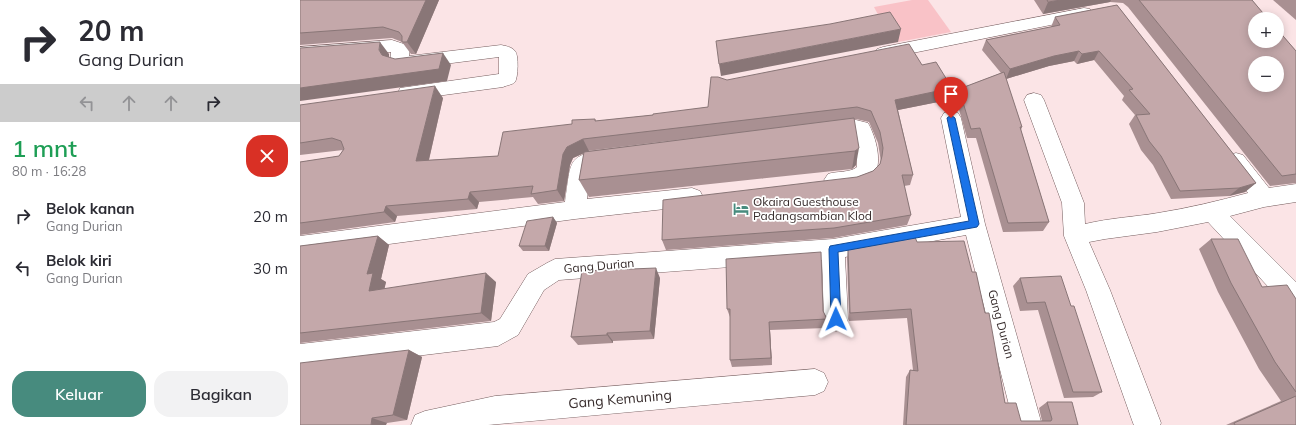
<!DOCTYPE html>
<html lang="id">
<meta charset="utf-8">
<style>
:root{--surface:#fff;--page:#f2f2f3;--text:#2b2b33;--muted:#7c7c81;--accent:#478b7e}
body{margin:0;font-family:Mulish,sans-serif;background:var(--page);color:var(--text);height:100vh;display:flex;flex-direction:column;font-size:15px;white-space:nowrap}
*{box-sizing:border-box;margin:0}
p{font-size:13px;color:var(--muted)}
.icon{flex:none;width:22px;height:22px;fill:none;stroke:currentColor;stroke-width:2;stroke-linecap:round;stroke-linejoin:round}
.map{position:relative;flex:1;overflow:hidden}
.sheet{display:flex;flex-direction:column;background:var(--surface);width:300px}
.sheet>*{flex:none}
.hud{background:#fff;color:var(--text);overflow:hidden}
.fabs{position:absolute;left:948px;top:12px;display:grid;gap:8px}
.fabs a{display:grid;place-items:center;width:36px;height:36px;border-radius:50%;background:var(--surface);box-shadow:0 2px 10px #0003;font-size:20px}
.pin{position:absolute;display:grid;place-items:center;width:34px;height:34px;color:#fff;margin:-41px -17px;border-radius:50% 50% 50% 0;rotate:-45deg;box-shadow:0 0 4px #0007}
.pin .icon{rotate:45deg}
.me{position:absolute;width:44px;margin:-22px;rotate:359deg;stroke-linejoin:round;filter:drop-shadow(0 0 3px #0008)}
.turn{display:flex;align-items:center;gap:14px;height:84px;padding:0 12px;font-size:18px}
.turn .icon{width:52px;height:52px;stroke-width:2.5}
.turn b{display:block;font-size:28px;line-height:34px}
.lanes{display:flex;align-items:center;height:38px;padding:0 12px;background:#0003;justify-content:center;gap:20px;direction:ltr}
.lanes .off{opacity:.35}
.round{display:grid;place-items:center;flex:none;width:42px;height:42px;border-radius:16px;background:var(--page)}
.summary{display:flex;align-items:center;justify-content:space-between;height:68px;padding:0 12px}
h1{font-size:24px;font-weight:600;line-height:30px;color:#1e9e55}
.button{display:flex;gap:8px;margin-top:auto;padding:8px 12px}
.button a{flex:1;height:46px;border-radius:16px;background:var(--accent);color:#fff;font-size:16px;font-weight:600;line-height:46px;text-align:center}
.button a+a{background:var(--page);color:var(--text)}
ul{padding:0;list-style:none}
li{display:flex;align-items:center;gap:12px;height:52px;padding:0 12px}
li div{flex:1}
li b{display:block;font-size:15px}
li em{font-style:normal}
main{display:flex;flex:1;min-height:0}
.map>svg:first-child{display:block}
</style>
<main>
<section class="sheet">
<div class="hud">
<div class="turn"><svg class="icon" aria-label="right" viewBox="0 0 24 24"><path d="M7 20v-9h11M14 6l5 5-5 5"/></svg><div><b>20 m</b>Gang Durian</div></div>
<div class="lanes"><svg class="icon off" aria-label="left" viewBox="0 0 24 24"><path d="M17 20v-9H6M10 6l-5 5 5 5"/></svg><svg class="icon off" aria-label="ahead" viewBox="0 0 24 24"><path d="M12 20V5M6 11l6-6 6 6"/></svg><svg class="icon off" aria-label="ahead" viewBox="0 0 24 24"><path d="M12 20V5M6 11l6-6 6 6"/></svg><svg class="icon" aria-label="right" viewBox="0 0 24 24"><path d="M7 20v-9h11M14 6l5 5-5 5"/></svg></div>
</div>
<div class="summary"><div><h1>1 mnt</h1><p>80 m · 16:28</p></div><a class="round" style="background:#d93025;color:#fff"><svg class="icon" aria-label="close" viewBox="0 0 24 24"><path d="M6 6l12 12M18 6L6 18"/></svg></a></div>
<ul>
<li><svg class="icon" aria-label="right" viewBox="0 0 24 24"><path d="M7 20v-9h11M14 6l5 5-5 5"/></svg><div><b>Belok kanan</b><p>Gang Durian</p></div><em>20 m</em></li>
<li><svg class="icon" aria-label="left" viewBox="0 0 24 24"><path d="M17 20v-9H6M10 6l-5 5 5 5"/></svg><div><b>Belok kiri</b><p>Gang Durian</p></div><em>30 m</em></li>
</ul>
<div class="button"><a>Keluar</a><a>Bagikan</a></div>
</section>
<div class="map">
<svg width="996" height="425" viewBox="0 0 996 425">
<rect width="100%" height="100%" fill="#fbe4e6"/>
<path fill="#f9c2c7" d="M612 0H628L651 32 593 43 574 7Z"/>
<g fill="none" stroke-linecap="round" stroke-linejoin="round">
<defs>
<g id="street">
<path d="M784 8 790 9 792 13 790 17 583 59 577 57 574 53 577 49 583 47Z"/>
<path d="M92 40 107 45 110 49 109 56 201 45C206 46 212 47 215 51 219 55 218 78 215 82 212 85 207 85 203 87L107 100 100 98 98 93 100 88 199 74V57L105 69 93 66 90 62 91 52 0 59V47Z"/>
<path d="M734 93 741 95 744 100 784 203 785 224C810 218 834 217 858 213 889 208 918 201 948 193L926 161 929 155 936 153 943 155 969 188 996 184V202L964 207 930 216 996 282V310L987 307 908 222 857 232 805 239 789 242 810 290 861 423 860 425H834L833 423 786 290 764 236 762 203 724 100 727 95Z"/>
<path d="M651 111 658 113 661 118 685 224 742 425H714L666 235 545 257 548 319 545 327 536 331 527 327 524 319 522 260 259 280 244 290 218 335 198 346 0 370V344L194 322 200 319 228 274 247 263 255 259 533 239 661 217 641 118 644 113Z"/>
<path d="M556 120 568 123C576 137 584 165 572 179 568 184 558 186 552 187 543 188 536 189 528 186L524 180 528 174C536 171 550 173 557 167V153L554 137 553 135 526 138 519 135 516 130 519 125 526 122Z"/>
<path d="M312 149 319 151 322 157 319 163 291 169 287 199 392 188 400 191 403 197 400 203 392 206 275 219 0 256V236L265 202C272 159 265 155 312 149Z"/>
<path d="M515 369 524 373 528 382 524 391 515 395 188 425H111L115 415 125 411 195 396Z"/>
</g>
</defs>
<use href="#street" stroke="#765e5f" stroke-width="1"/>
<use href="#street" fill="#fff" fill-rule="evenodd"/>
</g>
<g fill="#a99092" fill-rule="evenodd">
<path d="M0 0H139L116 54H111L102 42 92 38 0 45Z"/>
<path d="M734 0H952L996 51V183L970 186 828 7 823 3 810 2 743 14Z"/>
<path d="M973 0H996V20Z"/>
<path d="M817 5 956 183 945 192 929 196 871 199 853 165 841 150 829 124 835 115 822 100 824 96 794 60 777 64 774 61 749 66 706 79 722 127 721 130 749 222 743 231 703 232 676 138H667L656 99 659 89 701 73 682 50 686 40 751 27 755 17Z"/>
<path d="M622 65 652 88 648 100 598 110 613 175 610 185 604 186 611 215 607 225 533 238 366 250 362 240 557 177 573 171 580 164 581 162 578 143 569 122 556 119H554L556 165 552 169 289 197 279 180 284 153 273 158 270 165 264 201 238 204 233 197 179 202 177 209 97 216 95 222 0 235V162L39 156 43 150 0 155V105L143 98 129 160 198 156 272 124 295 119 296 121 353 115 408 107 427 80ZM449 131 287 151H289Z"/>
<path d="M253 217 257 223 249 251H223L219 246Z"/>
<path d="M78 236 89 245 81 279 86 282 84 289 196 282 191 321 0 343V246Z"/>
<path d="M911 239 962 287 996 299V425H926L981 401 959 369 918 292 899 249Z"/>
<path d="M617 242 672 272 685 313 705 403 721 421H742L739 408 747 402 778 425H603L606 377 610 370H613L607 318 549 321 547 258 548 249Z"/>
<path d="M360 278 354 339 313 341V343L278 345 271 337Z"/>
<path d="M720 278 771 306 802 392 793 397 764 398 738 310 720 311 713 286Z"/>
<path d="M427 309 523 311 527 319 526 328 470 330 472 365 432 367 430 360V317Z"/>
<path d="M109 350 122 357 107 420 87 423 0 425Z"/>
</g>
<g fill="#897677">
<path d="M126 0H139L116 54 107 42Z"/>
<path d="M761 0H811L810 2 743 14 748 2Z"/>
<path d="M601 29 598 42 421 76 419 64Z"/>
<path d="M80 42 89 54V62L82 55 79 50Z"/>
<path d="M779 51 774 61 749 66 706 79 710 69 754 56Z"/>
<path d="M799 51 794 60 777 64 782 54Z"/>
<path d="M143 53 151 65 147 81 0 101V88Z"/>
<path d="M135 86 143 98 126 172 116 161Z"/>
<path d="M652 88 648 100 593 111 595 100Z"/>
<path d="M283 139 289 151 273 158 270 165 264 201 257 190 263 154 267 147Z"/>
<path d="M559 148 556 165 552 169 555 151Z"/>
<path d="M956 183 945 192 929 196 939 188Z"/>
<path d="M170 192 179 202 177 209 168 199Z"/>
<path d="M86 206 97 216 95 222 84 212Z"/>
<path d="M253 217 257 223 249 251 245 246Z"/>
<path d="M78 236 89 245 81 279 86 282 82 300 69 291 67 274Z"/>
<path d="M356 268 360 278 354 339 350 331Z"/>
<path d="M186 273 196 282 191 321 181 313Z"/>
<path d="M469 322 470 330 472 365 471 358Z"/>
<path d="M307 333 313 341V343L307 335Z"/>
<path d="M109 350 122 357 107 420 93 415Z"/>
<path d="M72 418 87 423 86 425H71Z"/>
</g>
<g fill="#c4a8aa" stroke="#897677" fill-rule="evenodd">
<path d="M0 0H126L107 42H102V36L99 32 83 27 0 33Z"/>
<path d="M747 0H761L748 2Z"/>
<path d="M839 0H952L968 19H955V41H977V29L996 51V174L982 176ZM955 63H977V85H955Z"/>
<path d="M817 5 956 183 939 188 880 191 861 156 849 141 836 115 850 114 829 90 833 89 799 51 782 54 779 51 754 56 710 69 686 40 760 25 755 17Z"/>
<path d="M590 12 601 29 419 64 416 41 530 24Z"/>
<path d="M80 42 79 50 82 55 95 59 143 53 139 69 0 88V48Z"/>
<path d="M609 44 622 65 636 62 652 88 595 100 613 175H602L611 215 534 228 362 240 363 200 557 177 573 171 580 164 582 156 583 148 580 132 571 111 557 107 283 139 267 147 263 154 257 190 231 194 233 186 170 192 168 199 86 206 84 212 0 223V162L39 156 44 149 41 141 32 138 0 143V105L135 86 116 161 198 156 203 132 272 124V120L295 119V121L353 115V114L408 107 411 77H418L427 80Z"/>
<path d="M704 72 722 127H720L749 222 708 223 680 128 671 129 659 89Z"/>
<path d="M554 118 559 148 555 151 279 180 284 152Z"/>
<path d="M253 217 245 246H219L227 221Z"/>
<path d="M78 236 67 274 73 273 69 291 186 273 181 313 0 333V246Z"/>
<path d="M615 237 617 242 664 241 672 272H676L685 313H689L705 403H716L721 421H751L752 419 747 402H772L778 425H606L610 370 618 371 611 309 550 313 548 249Z"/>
<path d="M911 239H938L962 287 987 285 996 299V392L975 362 931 283Z"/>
<path d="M521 252 523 311 527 319 469 322 471 358 430 360V309H427L426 259Z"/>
<path d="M356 268 350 331 307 333V335L271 337 282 271Z"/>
<path d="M761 276 771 306H774L802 392H773L745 302 727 303 720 278Z"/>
<path d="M109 350 93 415 72 418 71 425H0V363Z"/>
<path d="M996 396V425H935L934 423Z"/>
</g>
<path fill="#1a73e8" stroke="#114b97" d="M651 115 655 118 679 224 677 227 538 252 541 319 540 322 536 324 532 322 531 319 529 249 530 246 669 221 647 118Z"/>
<defs>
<symbol id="hotel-bare" viewBox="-9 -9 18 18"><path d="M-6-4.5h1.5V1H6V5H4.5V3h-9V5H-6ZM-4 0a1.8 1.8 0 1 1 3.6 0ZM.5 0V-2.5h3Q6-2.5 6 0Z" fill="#478b7e" stroke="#fff" stroke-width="2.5" paint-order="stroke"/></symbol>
</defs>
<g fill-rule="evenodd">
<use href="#hotel-bare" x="430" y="198" width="22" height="22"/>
</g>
<g text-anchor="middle" stroke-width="3.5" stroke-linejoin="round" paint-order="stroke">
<g font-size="12" fill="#372c2c" stroke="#fff" text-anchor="start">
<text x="453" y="206">Okaira Guesthouse<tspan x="453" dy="14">Padangsambian Klod</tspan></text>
</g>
<g font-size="12" fill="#372c2c" stroke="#fff">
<text transform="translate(299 266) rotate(-5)" y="4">Gang Durian</text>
<text transform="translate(701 324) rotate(75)" y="4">Gang Durian</text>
</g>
<g font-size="14" fill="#372c2c" stroke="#fff">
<text transform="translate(320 399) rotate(-5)" y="5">Gang Kemuning</text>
</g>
</g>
</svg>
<div class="fabs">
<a>+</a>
<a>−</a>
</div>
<div class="pin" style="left:651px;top:118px;background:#d93025"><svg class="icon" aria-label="arrive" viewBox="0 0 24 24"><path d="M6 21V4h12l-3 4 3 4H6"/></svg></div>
<svg class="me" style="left:536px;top:319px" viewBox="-20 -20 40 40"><path d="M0-17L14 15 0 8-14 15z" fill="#1a73e8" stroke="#fff" stroke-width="4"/></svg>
</div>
</main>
